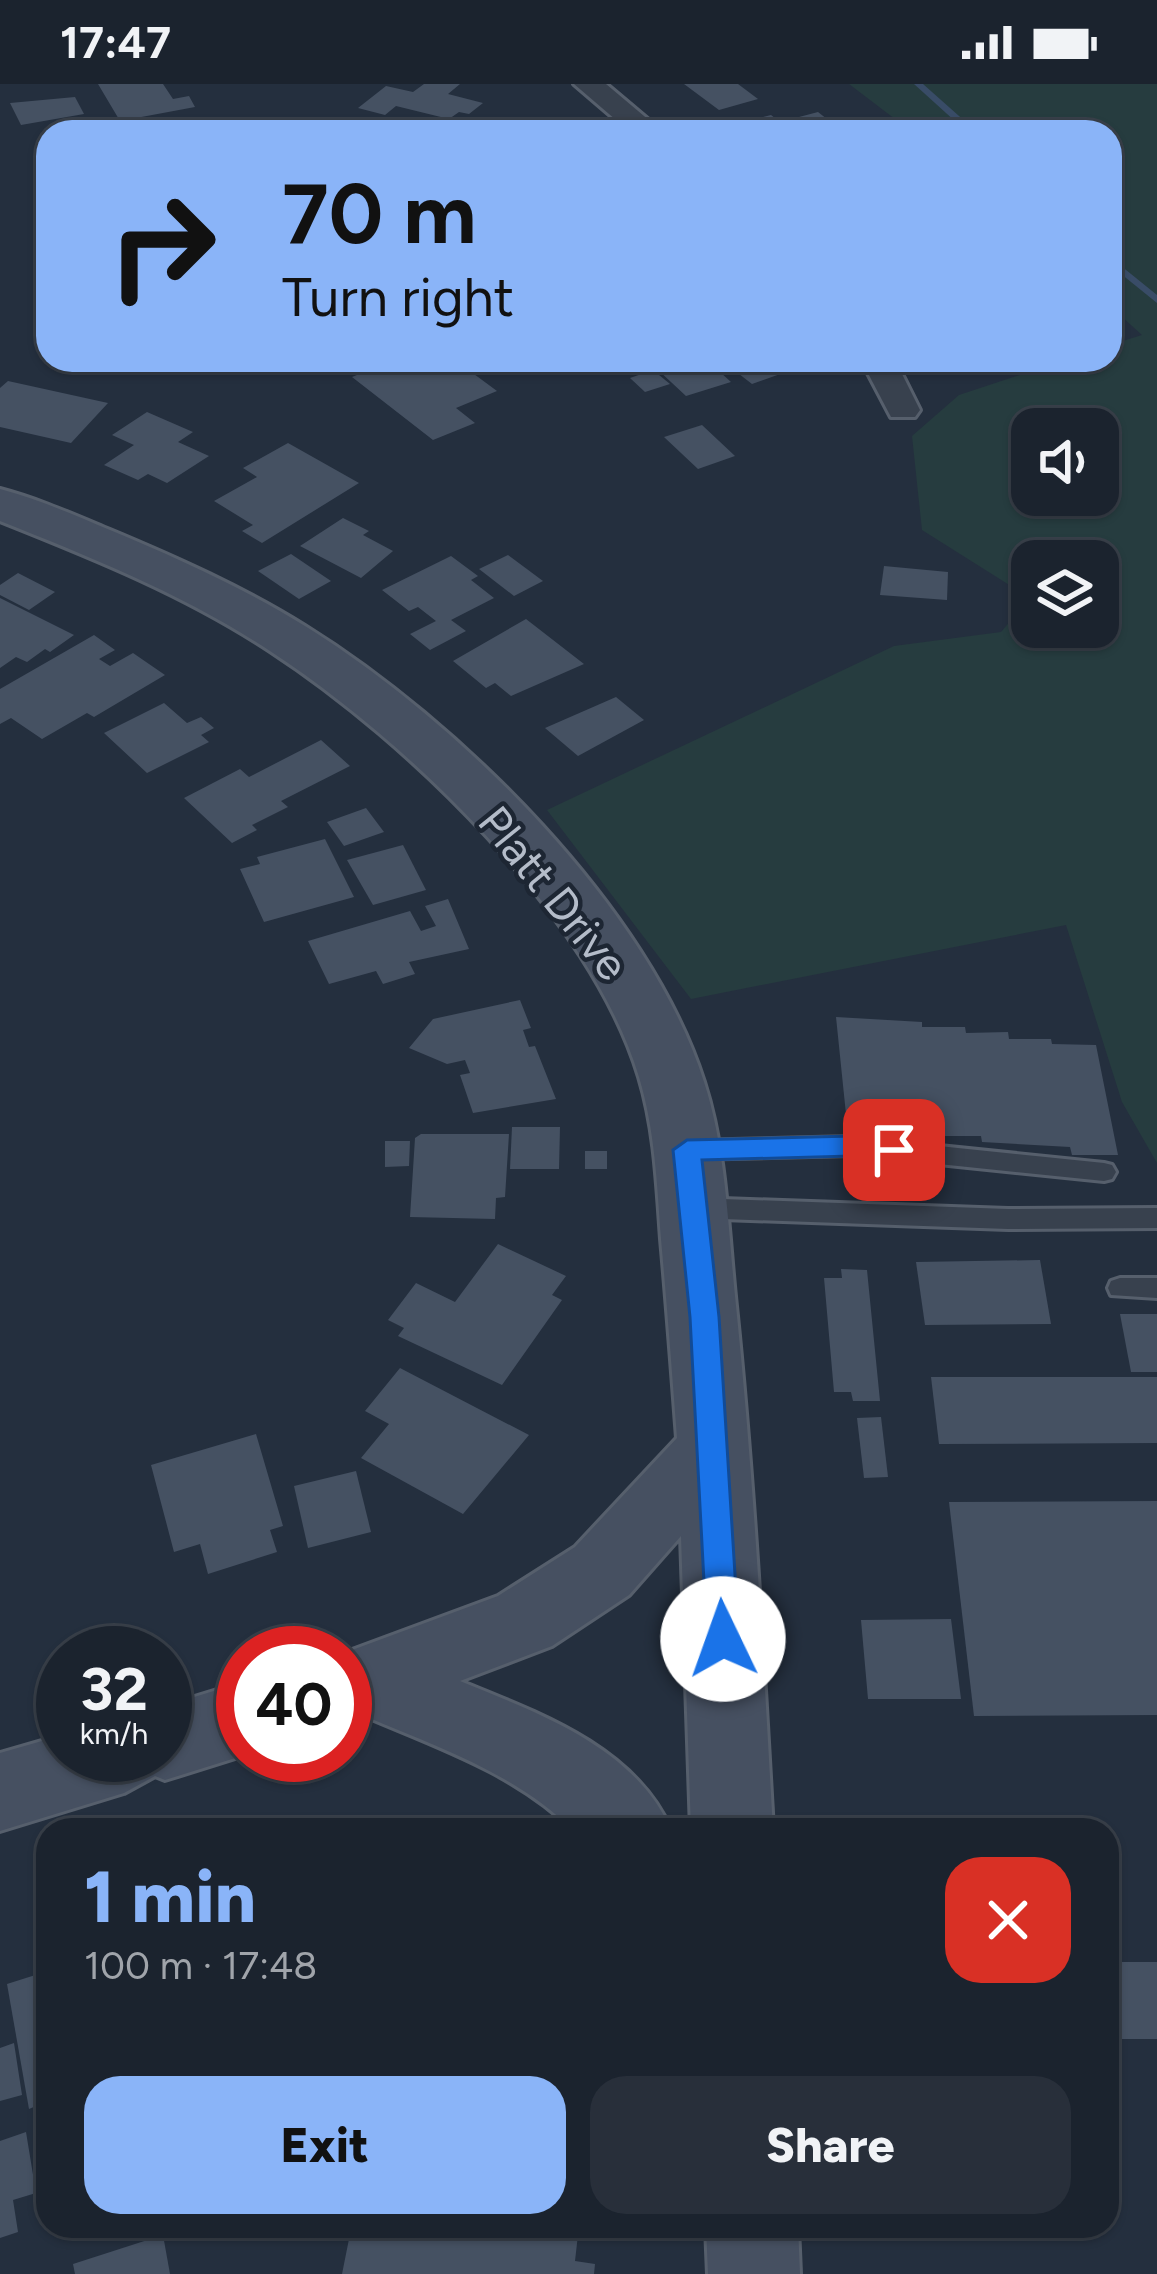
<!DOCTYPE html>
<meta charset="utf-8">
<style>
:root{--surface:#1b232e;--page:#282f3a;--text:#f1f3f6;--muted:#a0a4aa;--line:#39404a;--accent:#8ab4f8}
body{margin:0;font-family:Figtree,sans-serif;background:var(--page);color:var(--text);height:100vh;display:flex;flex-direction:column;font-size:45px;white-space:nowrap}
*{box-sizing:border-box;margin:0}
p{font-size:39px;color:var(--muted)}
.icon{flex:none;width:66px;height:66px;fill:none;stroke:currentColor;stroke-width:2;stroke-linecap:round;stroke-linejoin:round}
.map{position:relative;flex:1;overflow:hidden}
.side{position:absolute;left:36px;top:1734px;width:1083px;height:420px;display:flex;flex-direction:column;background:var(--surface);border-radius:36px;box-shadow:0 3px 9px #0004,0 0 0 3px var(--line)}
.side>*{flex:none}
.banner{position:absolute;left:36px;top:36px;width:1086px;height:252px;border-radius:36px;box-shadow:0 3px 9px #0004,0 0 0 3px var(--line);background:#8ab4f8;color:#111;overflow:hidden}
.fabs{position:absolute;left:1011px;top:324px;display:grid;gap:24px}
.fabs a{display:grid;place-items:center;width:108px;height:108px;border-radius:24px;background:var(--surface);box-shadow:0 3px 9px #0004,0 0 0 3px var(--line);font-size:60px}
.speed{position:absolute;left:36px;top:1542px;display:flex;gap:24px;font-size:60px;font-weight:700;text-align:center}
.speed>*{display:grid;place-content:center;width:156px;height:156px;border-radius:50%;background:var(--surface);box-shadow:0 3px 9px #0004,0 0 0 3px var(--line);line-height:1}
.speed small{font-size:30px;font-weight:400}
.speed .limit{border:18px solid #d22;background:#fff;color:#111}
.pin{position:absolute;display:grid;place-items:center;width:102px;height:102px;color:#fff;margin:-51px;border-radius:24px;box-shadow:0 6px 18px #0006}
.me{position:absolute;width:132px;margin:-66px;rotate:357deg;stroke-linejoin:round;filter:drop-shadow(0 0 9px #0008)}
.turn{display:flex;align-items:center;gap:42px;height:252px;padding:0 48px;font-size:54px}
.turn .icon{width:156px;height:156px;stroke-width:2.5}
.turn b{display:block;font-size:84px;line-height:102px}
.round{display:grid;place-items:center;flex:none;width:126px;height:126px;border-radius:36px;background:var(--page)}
.headline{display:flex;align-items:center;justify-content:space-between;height:204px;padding:0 48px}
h1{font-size:72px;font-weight:800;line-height:90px;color:var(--accent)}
.cta{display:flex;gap:24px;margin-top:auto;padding:24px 48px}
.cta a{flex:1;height:138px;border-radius:36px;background:var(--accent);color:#111;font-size:48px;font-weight:800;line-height:138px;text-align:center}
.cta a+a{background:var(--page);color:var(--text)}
.status{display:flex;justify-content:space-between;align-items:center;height:84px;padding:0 60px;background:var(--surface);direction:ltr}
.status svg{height:33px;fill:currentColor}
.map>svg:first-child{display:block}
</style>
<div class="status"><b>17:47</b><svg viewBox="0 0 49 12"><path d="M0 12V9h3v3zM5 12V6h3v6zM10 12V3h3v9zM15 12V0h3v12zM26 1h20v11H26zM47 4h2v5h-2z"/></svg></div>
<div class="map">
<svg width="1157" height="2190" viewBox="0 0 1157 2190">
<rect width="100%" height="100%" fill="#242f3e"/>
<path fill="#263c3f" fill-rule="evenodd" d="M849 0H1157V1079L1122 1018 1066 841 691 915 547 726 894 562 1001 548 1030 514 922 446 912 352 959 311 1065 276H1110V261L1142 251 1110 222V48H912ZM1032 345H1098V411H1032ZM1032 477H1098V543H1032Z"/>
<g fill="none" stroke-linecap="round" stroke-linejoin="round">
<g fill="#394c67" fill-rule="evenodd">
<path d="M914 0H923L977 48H967Z"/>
<path d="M1110 173 1157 211V219L1110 181Z"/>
</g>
</g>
<g fill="#455162">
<path d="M98 0H163L173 15 189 12 195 23 120 37Z"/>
<path d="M424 0H460L448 10 483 19 469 30 459 28 449 35 396 22 385 31 358 24 386 2 413 8Z"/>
<path d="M684 0H738L758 15 719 26Z"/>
<path d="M75 13 84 30 21 41 10 19Z"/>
<path d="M818 28 841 46 740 48 731 41 771 31 780 38Z"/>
<path d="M227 33 236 48H190L198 44 195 39Z"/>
<path d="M393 276H455L497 307 456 324 475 339 433 356 352 293Z"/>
<path d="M686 276H697L713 291 720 288 731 298 686 312 657 285Z"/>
<path d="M721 276H767L783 289 752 300Z"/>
<path d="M653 286 670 300 645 308 630 294Z"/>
<path d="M8 297 108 319 71 359 0 343V304Z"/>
<path d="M147 328 193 348 178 358 209 372 167 399 148 390 138 396 104 381 134 361 112 351Z"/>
<path d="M702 341 735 372 698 385 664 353Z"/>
<path d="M288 359 359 399 262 459 242 447 253 441 214 417 257 393 243 384Z"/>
<path d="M343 434 369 447 363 451 393 467 361 494 300 462Z"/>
<path d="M291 470 331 497 299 515 258 487Z"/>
<path d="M508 471 543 497 514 512 479 485Z"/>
<path d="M451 472 478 492 471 496 494 514 451 536 466 547 430 566 410 550 436 537 418 523 409 527 382 506Z"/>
<path d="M884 482 948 488 947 516 880 511Z"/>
<path d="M18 489 55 508 29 526 0 511V501Z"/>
<path d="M0 514 74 551 50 568 45 565 27 578 16 573 0 584Z"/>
<path d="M526 535 584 580 511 612 495 599 486 604 453 577Z"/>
<path d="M94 551 115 566 99 575 110 582 133 569 165 591 94 633 87 629 42 655 11 634 0 640V605Z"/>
<path d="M616 613 644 636 578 672 545 644Z"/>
<path d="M164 619 187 639 201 633 214 644 201 651 209 658 147 689 104 649Z"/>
<path d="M321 656 350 682 281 717 288 723 252 741 257 746 232 759 184 714 240 685 249 693Z"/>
<path d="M366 724 384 748 344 762 327 738Z"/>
<path d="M325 755 354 813 264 838 240 785 260 780 257 773Z"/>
<path d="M403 761 426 806 373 821 347 776Z"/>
<path d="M448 815 469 865 409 878 415 890 383 900 376 887 329 900 308 857 410 827 421 847 436 842 425 822Z"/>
<path d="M520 916 531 944 523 946 529 963 535 962 556 1015 473 1029 460 991 470 989 465 976 447 980 409 964 433 935Z"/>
<path d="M836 933 922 938V943H965L966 949 1008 948 1009 955H1051L1052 960 1096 961 1118 1071H1072L1070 1063 982 1058 981 1052H937L936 1046 895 1047 894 1040H847Z"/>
<path d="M512 1043H560L559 1085H510Z"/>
<path d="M421 1050H509L505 1113 496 1114 495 1135 410 1133 415 1054Z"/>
<path d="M385 1057H410L409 1082 385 1083Z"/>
<rect x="585" y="1067" width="22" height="18"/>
<path d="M883 1074 886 1092 857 1093 854 1075Z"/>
<path d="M498 1160 566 1192 552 1211 562 1216 502 1301 398 1252 404 1244 388 1236 416 1199 455 1218Z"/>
<path d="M1040 1176 1051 1240 925 1241 916 1178Z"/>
<path d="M841 1185 867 1186 880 1317H853L851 1308H834L824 1194H842Z"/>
<path d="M1120 1230H1157V1288H1131Z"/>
<path d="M400 1284 529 1351 463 1430 361 1374 389 1340 365 1327Z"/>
<path d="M931 1293H1157V1359L939 1360Z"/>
<path d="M881 1333 888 1393 864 1394 857 1334Z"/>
<path d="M256 1350 283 1442 270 1446 277 1468 208 1490 200 1460 174 1468 151 1381Z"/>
<path d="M356 1387 371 1448 308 1464 294 1402Z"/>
<path d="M1157 1417V1631L974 1632 949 1418Z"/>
<path d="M951 1535 961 1615H868L861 1536Z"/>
<rect x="1107" y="1878" width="50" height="77"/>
<path d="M48 1887V2017L29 2025 7 1900Z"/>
<path d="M14 1959 22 2011 0 2017V1964Z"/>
<path d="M26 2048 36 2109 13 2116 18 2148 0 2154V2057Z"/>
<path d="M375 2142H579L575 2177 595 2180 594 2190H342L351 2145 374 2147Z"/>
<path d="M163 2151 170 2190H75L73 2180Z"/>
</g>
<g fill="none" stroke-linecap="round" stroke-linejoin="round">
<defs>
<g id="lane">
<path d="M852 1053 1104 1079 1112 1081 1116 1088 1112 1095 1104 1097 852 1071 690 1075 678 1066 690 1057Z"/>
<path d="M695 1114 1008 1125 1157 1124V1144L1008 1145 695 1134 686 1131 683 1124 686 1117Z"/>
<path d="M1120 1194H1157V1214L1111 1211 1108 1204 1111 1197Z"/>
</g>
<g id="street">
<path d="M574 0H606L663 48H630Z"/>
<path d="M861 276H895L920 326 915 333H891Z"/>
</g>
<g id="secondary">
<path d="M0 405C38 415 74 431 110 446 177 474 244 504 305 542 458 637 649 824 704 998 727 1069 728 1148 736 1222 754 1396 763 1571 773 1746H691L681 1452 629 1511 552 1562 460 1597C538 1629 635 1663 671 1746H573C516 1690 440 1664 367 1633L345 1641 344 1569 498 1512 575 1463 677 1354C672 1288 667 1221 661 1155 657 1100 655 1046 639 993 591 833 408 657 270 567 187 512 93 474 0 437Z"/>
<path d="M243 1598 245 1671 165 1696 155 1692 124 1709 0 1747V1669L63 1651V1671H165V1622Z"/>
<path d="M706 2142H798L800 2190H708Z"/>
</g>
</defs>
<use href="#lane" stroke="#565f6c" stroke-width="6"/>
<use href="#street" stroke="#565f6c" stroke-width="6"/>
<use href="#secondary" stroke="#565f6c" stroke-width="6"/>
<use href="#lane" fill="#38414e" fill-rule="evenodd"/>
<use href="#street" fill="#38414e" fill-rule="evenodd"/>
<use href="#secondary" fill="#465061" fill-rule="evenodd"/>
</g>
<path fill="#1a73e8" stroke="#114b97" stroke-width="3" d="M852 1052 894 1056 908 1066 894 1077 852 1072 702 1076 719 1233 739 1555 734 1565 723 1570 712 1565 707 1555 690 1233 673 1066 687 1056Z"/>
<g text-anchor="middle" stroke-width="9" stroke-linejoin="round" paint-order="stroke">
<g font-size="45" fill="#b4bcc9" stroke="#1d2633">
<text transform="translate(554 809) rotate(51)" y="16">Platt Drive</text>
</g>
</g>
</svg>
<div class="fabs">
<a><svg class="icon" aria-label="sound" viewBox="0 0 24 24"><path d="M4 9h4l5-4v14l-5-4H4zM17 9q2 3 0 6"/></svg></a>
<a><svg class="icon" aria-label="layers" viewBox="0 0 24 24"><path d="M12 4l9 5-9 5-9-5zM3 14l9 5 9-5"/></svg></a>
</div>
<div class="speed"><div>32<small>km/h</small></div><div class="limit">40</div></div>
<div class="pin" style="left:894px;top:1066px;background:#d93025"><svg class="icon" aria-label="arrive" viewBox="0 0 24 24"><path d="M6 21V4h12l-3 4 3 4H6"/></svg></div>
<svg class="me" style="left:723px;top:1555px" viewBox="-20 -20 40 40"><circle r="19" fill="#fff"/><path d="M0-13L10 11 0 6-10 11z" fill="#1a73e8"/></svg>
<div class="banner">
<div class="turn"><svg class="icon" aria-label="right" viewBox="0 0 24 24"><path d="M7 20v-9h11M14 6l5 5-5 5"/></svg><div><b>70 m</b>Turn right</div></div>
</div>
<section class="side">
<div class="headline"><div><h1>1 min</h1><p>100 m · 17:48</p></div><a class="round" style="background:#d93025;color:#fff"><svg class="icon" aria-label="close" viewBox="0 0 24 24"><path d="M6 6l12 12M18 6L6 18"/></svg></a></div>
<div class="cta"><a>Exit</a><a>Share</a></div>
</section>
</div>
